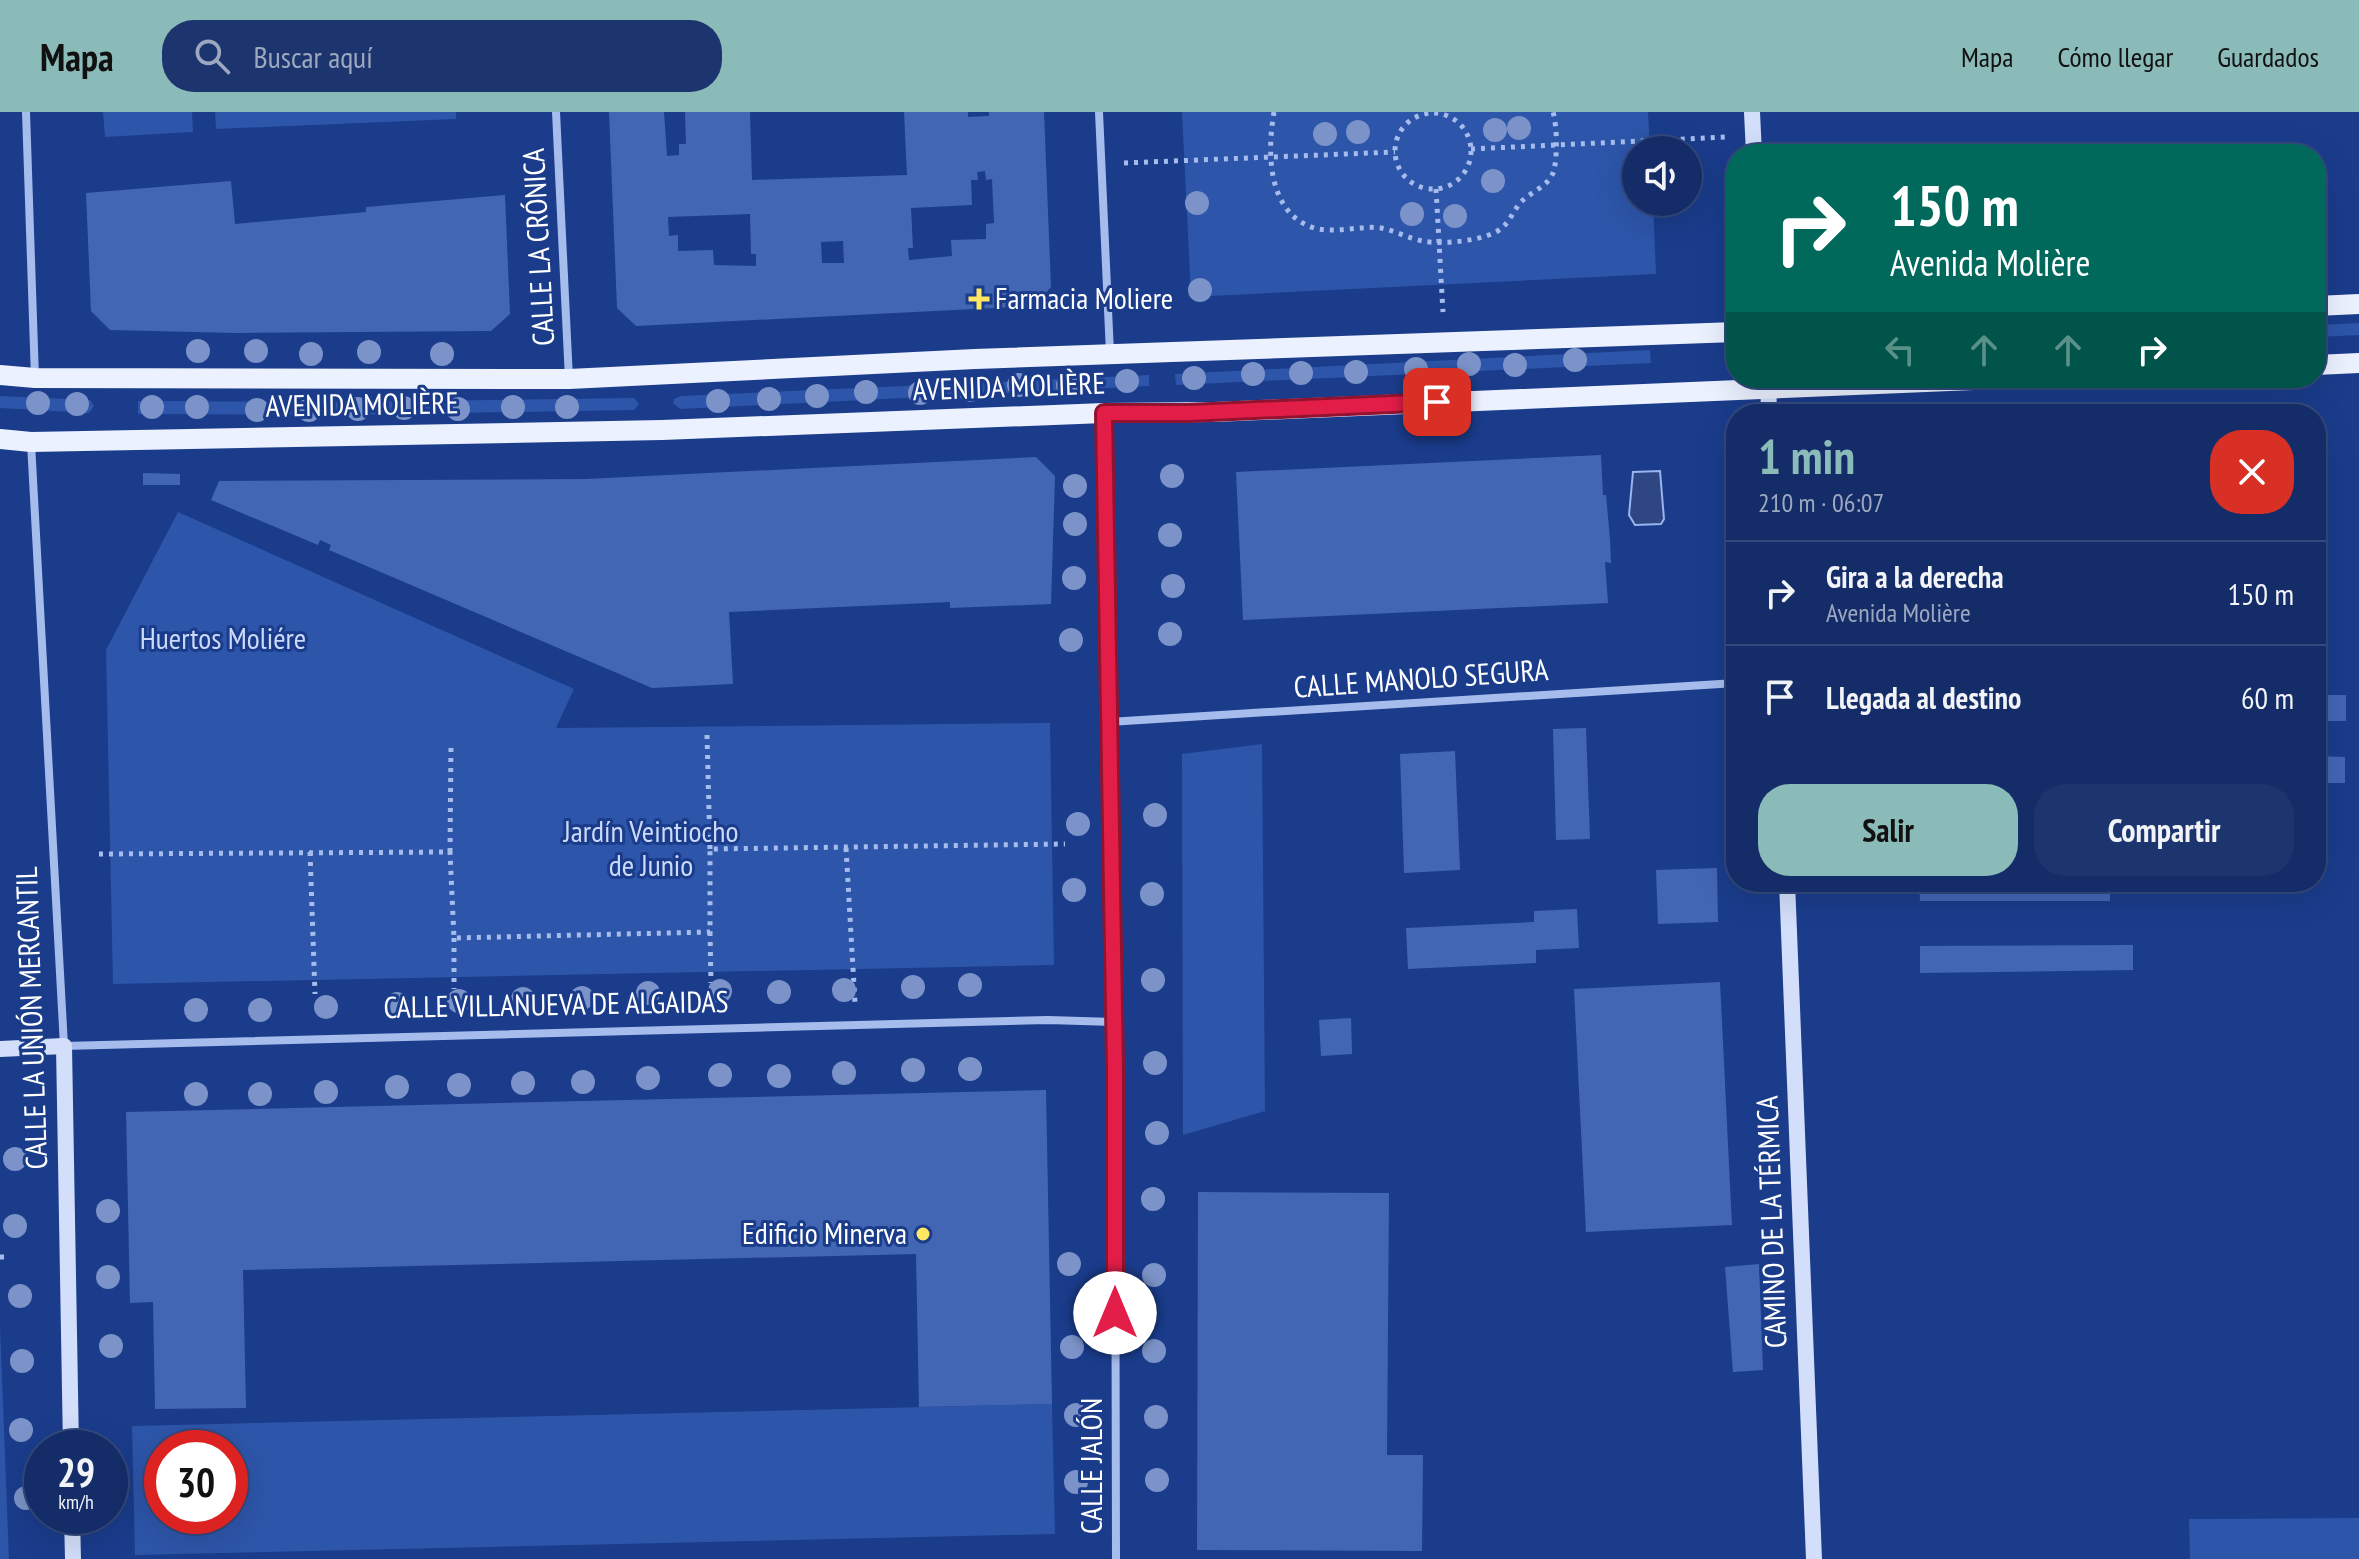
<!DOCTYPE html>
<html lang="es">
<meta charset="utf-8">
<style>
:root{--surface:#142d68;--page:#1d356e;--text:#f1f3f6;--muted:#9da8c0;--line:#33497c;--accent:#8bbbb9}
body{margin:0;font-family:"PT Sans Narrow",sans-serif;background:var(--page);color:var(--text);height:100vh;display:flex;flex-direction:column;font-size:30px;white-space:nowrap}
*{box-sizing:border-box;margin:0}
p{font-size:26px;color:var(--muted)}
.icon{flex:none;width:44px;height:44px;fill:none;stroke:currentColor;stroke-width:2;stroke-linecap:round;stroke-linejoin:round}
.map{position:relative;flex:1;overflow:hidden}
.drawer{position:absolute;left:1726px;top:292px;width:600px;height:488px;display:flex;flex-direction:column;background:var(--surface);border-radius:32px;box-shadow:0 8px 32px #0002,0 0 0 2px var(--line)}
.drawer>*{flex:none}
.hud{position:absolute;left:1726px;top:32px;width:600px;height:244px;border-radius:32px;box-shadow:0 8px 32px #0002,0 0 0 2px var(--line);background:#00695c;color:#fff;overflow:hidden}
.controls{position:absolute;left:1622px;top:24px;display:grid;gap:16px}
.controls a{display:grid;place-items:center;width:80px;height:80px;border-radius:50%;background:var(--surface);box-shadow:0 8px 32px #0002,0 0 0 2px var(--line);font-size:40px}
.speed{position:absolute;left:24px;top:1318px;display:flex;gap:16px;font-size:40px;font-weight:700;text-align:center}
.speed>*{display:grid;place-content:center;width:104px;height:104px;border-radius:50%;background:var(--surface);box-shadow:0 8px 32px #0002,0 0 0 2px var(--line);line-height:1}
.speed small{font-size:20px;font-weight:400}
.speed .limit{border:12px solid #d22;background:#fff;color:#111}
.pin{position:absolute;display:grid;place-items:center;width:68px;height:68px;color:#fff;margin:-34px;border-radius:16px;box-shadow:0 4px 12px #0006}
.me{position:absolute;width:88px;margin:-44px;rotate:0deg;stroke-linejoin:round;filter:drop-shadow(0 0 6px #0008)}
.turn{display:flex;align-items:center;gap:28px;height:168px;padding:0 32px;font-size:36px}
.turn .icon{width:104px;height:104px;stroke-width:2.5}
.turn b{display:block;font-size:56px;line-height:68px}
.lanes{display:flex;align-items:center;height:76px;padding:0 32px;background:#0003;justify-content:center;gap:40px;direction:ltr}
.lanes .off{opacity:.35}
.round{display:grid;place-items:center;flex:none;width:84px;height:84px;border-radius:32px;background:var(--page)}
.summary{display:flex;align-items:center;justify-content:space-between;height:136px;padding:0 32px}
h1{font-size:48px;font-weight:700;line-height:60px;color:var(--accent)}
.cta{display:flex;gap:16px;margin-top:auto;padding:16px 32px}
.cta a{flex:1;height:92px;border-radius:32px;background:var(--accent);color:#111;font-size:32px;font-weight:700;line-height:92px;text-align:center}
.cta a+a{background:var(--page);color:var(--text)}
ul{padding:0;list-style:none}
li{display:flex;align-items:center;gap:24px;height:104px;padding:0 32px;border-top:2px solid var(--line)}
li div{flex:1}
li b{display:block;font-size:30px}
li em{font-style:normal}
header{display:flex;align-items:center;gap:48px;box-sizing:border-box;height:112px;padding:0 40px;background:var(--accent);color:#111}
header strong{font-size:38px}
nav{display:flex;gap:44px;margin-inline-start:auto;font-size:28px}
.search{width:560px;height:72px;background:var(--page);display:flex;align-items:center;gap:20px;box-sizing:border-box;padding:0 28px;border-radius:32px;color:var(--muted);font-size:30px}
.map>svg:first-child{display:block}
</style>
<header>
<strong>Mapa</strong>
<div class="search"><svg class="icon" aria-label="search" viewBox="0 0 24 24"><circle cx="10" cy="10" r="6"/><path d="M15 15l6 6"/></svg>Buscar aquí</div>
<nav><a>Mapa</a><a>Cómo llegar</a><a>Guardados</a></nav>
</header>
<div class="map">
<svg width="2359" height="1447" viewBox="0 0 2359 1447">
<rect width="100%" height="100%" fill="#1a3c8b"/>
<g fill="#2d55a9" fill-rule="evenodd">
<path d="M103 0H192L193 20 105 25Z"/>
<path d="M215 0H456V7L216 17Z"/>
<path d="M1182 0H1648L1650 38H1636V90H1653L1656 162 1191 185Z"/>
<path d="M2359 211V223L2316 225V213Z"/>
<path d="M1650 238 1651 251 1176 273 1175 262Z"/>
<path d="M1149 263V274L680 297 673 291 674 287 681 284Z"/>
<path d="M0 284 90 288 94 294 89 301 0 296Z"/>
<path d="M634 286 639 292 634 298 342 303 138 302V289L340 290Z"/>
<path d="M178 400 574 577 556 616 1050 611 1054 853 113 872 106 538Z"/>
<path d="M1262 632 1265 999 1183 1023 1182 642Z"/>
<path d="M0 1214 9 1447H0Z"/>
<path d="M1052 1292 1055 1422 135 1443 132 1314ZM162 1336H230V1404H162Z"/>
<path d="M2359 1406V1447H2190L2189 1407Z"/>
</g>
<path fill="#2e4782" stroke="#98b5ef" stroke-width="2" d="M1660 359 1664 407 1661 412 1635 413 1629 403 1633 360Z"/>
<g fill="#4366b4" fill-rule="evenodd">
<path d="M609 0H664L667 44 679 43V32H686L685 0H750L752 68 907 63 904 0H968V5L989 4V0H1044L1051 175 1034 194 636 214 617 196ZM985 59 986 68 992 67 994 111 986 112V127L951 128 952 144 909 148 908 136H913L911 96 972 93 971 68H978L977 60ZM750 102 751 142H756V154L714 153 713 138 678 139V123L669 124 668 105ZM843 129 844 151H822L821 130Z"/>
<path d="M231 69 235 112 366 100V95L505 83 510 202 491 219 236 221 110 218 91 199 86 81Z"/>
<path d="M1601 343 1603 383H1606L1610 427 1611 451 1605 450 1608 491 1243 508 1236 360Z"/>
<path d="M1036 345 1055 364 1051 492 950 496V490L729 500 733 572 652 576 329 438 331 433 320 428 318 433 211 388 219 369 586 367Z"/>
<path d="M143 361 180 362V373H143Z"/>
<rect x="2316" y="583" width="30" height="26"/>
<path d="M1586 616 1590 727 1556 728 1553 617Z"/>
<path d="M1455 639 1460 758 1404 761 1400 642Z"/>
<path d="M2316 644 2345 645V671H2316Z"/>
<path d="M1717 756 1718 810 1658 812 1656 758Z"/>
<path d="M1919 770H2110V789H1920Z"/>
<path d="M1577 797 1579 836 1536 838V851L1408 857 1406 816 1534 810V799Z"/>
<path d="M2133 833V858L1920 861V834Z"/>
<path d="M1720 870 1732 1113 1586 1120 1574 877Z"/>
<path d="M1351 906 1352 942 1321 944 1319 908Z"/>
<path d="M1046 978 1052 1292 919 1295 916 1142 243 1158 246 1296 155 1297 153 1190 130 1191 126 1000Z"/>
<path d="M1198 1080 1389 1081 1387 1343H1423L1422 1439 1197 1438Z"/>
<path d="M1759 1152 1763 1258 1733 1260 1725 1155Z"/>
</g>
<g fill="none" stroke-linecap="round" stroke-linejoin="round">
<g stroke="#a6bced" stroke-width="5" stroke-dasharray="4 6" stroke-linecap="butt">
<path d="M1274 0C1267 40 1267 101 1314 116 1335 122 1360 113 1381 116 1395 119 1409 126 1422 129 1442 133 1490 129 1504 114 1511 107 1515 96 1522 89 1531 80 1548 74 1553 61 1558 48 1557 13 1553 0"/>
<circle cx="1433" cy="39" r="38"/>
<path d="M1471 37 1726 25"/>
<path d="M1124 51 1395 40"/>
<path d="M1436 77 1443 200"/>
<path d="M707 623 710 737"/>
<path d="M846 736 855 891"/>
<path d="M310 740 315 882"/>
<path d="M450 740 451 632"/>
<path d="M99 742 450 740 454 826 710 820V737L1065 732"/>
<path d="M710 820 711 871"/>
<path d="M454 826V877"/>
<path d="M0 1145H7"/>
</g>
<g stroke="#a6bced" stroke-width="8">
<path d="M26 0 35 266"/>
<path d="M556 0 569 267"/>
<path d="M1099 0 1110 241"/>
<path d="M1104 301 1115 979 1116 1447"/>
<path d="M31 331 64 934 1048 908 1114 910"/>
<path d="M1109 610 1736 571"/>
</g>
<g stroke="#d2defa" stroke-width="16">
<path d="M1752 0 1754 42"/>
<path d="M1768 266 1769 302"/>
<path d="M1787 770 1814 1447"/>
<path d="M0 937 64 934 71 1336"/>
<path d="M72 1404 73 1447"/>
</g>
<g stroke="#ecf1ff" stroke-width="20">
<path d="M2316 194 2359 192"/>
<path d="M2316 253 2359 251"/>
<path d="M0 263 35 266 569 267 975 247 1736 220"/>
<path d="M0 327 31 330 662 318 1104 301 1215 300 2021 266"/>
</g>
</g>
<g fill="#7b93c8">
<circle cx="1519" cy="16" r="12"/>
<circle cx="1495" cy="18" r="12"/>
<circle cx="1358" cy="20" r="12"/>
<circle cx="1325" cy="22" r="12"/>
<circle cx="1493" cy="69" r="12"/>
<circle cx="1197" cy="91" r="12"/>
<circle cx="1412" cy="102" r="12"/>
<circle cx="1455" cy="104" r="12"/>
<circle cx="1200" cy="178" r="12"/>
<circle cx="198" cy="239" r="12"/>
<circle cx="256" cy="239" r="12"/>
<circle cx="369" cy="240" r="12"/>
<circle cx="311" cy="242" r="12"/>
<circle cx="442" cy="242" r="12"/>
<circle cx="1575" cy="248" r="12"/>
<circle cx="1469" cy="252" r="12"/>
<circle cx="1515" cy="253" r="12"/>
<circle cx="1416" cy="257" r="12"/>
<circle cx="1356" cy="260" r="12"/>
<circle cx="1301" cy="261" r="12"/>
<circle cx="1253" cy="262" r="12"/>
<circle cx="1194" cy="266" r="12"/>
<circle cx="1127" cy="269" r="12"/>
<circle cx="1019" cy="273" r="12"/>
<circle cx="1068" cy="273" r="12"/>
<circle cx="970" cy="278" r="12"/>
<circle cx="866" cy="280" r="12"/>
<circle cx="920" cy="281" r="12"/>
<circle cx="817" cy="284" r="12"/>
<circle cx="769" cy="287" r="12"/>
<circle cx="718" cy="289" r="12"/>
<circle cx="38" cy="291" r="12"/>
<circle cx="77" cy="292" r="12"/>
<circle cx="152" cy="295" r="12"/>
<circle cx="197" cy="295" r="12"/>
<circle cx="513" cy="295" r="12"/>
<circle cx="567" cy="295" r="12"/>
<circle cx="404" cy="296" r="12"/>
<circle cx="358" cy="297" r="12"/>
<circle cx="458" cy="297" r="12"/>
<circle cx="257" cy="298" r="12"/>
<circle cx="309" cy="298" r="12"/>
<circle cx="1172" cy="364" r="12"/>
<circle cx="1075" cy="374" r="12"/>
<circle cx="1075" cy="412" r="12"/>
<circle cx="1170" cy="423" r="12"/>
<circle cx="1074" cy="466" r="12"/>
<circle cx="1173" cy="474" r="12"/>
<circle cx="1170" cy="522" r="12"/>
<circle cx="1071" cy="528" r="12"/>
<circle cx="1155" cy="703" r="12"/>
<circle cx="1078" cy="712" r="12"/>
<circle cx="1074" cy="778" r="12"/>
<circle cx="1152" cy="782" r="12"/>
<circle cx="1153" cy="868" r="12"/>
<circle cx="970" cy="873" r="12"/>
<circle cx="913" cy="875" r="12"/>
<circle cx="844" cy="878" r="12"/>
<circle cx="720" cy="879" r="12"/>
<circle cx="779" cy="880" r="12"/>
<circle cx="648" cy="881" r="12"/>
<circle cx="582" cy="886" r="12"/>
<circle cx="523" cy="887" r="12"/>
<circle cx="459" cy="889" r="12"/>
<circle cx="397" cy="892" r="12"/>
<circle cx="326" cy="895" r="12"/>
<circle cx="196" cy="898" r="12"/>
<circle cx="260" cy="898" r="12"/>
<circle cx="1155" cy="951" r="12"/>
<circle cx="970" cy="957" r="12"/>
<circle cx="913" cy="958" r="12"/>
<circle cx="844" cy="961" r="12"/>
<circle cx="720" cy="963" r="12"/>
<circle cx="779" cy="964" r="12"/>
<circle cx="648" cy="966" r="12"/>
<circle cx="583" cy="970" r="12"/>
<circle cx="523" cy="971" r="12"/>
<circle cx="459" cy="973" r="12"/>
<circle cx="397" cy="975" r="12"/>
<circle cx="326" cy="980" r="12"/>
<circle cx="196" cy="982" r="12"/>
<circle cx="260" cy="982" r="12"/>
<circle cx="1157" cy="1021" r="12"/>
<circle cx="15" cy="1047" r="12"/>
<circle cx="1153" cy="1087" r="12"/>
<circle cx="108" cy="1099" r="12"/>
<circle cx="15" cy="1114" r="12"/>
<circle cx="1069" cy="1152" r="12"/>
<circle cx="1154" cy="1163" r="12"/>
<circle cx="108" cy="1165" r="12"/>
<circle cx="20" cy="1184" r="12"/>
<circle cx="111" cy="1234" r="12"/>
<circle cx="1072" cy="1235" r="12"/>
<circle cx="1154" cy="1239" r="12"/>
<circle cx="22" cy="1249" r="12"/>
<circle cx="1076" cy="1303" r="12"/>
<circle cx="1156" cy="1305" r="12"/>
<circle cx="21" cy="1318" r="12"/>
<circle cx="1157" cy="1368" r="12"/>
<circle cx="1076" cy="1370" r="12"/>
<circle cx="26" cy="1386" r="12"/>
</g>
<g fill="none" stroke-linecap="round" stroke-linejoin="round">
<defs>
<path id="route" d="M1115 1201V956L1104 301H1189L1437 290"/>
</defs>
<use href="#route" stroke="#92132f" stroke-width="20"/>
<use href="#route" stroke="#e11d48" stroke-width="14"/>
</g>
<g fill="#ffe762" stroke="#1a3c8b" stroke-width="3">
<path d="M975 175h8v8h8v8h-8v8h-8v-8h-8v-8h8z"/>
<circle cx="923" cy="1122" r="8"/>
</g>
<g text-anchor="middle" stroke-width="6" stroke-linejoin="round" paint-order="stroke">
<g font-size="30" fill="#fff" stroke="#1a3c8b">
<text transform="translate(539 135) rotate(-93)" y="10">CALLE LA CRÓNICA</text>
<text transform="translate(1009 275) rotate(-2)" y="10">AVENIDA MOLIÈRE</text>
<text transform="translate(362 293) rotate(-1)" y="10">AVENIDA MOLIÈRE</text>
<text transform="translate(1421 567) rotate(-4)" y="10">CALLE MANOLO SEGURA</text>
<text transform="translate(556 893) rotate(-1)" y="10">CALLE VILLANUEVA DE ALGAIDAS</text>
<text transform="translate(32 906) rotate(-92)" y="10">CALLE LA UNIÓN MERCANTIL</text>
<text transform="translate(1772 1110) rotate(-92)" y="10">CAMINO DE LA TÉRMICA</text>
<text transform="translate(1092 1354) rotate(-90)" y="10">CALLE JALÓN</text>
</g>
<g font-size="30" fill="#fff" stroke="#1a3c8b" text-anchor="start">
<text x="995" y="197">Farmacia Moliere</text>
<text x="907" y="1132" text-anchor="end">Edificio Minerva</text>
</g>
<g font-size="30" fill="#cbdafa" stroke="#1a3c8b">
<text x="223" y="537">Huertos Moliére</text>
<text x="651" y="730">Jardín Veintiocho<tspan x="651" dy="34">de Junio</tspan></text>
</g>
</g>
</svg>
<div class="controls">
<a><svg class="icon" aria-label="sound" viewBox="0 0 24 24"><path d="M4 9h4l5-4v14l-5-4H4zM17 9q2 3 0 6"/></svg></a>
</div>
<div class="speed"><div>29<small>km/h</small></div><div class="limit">30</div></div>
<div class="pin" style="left:1437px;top:290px;background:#d93025"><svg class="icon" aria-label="arrive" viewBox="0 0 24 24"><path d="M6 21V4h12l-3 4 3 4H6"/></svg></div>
<svg class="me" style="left:1115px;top:1201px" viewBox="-20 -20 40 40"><circle r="19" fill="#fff"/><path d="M0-13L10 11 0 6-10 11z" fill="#e11d48"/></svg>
<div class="hud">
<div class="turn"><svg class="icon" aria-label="right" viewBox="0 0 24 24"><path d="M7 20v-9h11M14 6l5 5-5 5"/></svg><div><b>150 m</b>Avenida Molière</div></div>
<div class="lanes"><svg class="icon off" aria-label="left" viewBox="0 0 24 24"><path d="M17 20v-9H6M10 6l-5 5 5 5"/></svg><svg class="icon off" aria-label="ahead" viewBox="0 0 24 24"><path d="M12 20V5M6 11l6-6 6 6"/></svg><svg class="icon off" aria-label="ahead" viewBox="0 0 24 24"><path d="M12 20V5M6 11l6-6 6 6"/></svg><svg class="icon" aria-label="right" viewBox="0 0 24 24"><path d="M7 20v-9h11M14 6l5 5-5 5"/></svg></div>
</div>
<section class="drawer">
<div class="summary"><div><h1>1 min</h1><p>210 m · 06:07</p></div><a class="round" style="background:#d93025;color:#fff"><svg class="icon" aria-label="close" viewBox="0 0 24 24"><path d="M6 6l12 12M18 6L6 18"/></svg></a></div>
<ul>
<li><svg class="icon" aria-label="right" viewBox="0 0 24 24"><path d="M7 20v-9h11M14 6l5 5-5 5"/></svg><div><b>Gira a la derecha</b><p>Avenida Molière</p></div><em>150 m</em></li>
<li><svg class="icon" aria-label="arrive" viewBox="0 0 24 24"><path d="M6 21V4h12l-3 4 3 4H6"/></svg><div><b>Llegada al destino</b></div><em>60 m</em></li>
</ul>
<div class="cta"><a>Salir</a><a>Compartir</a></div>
</section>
</div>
